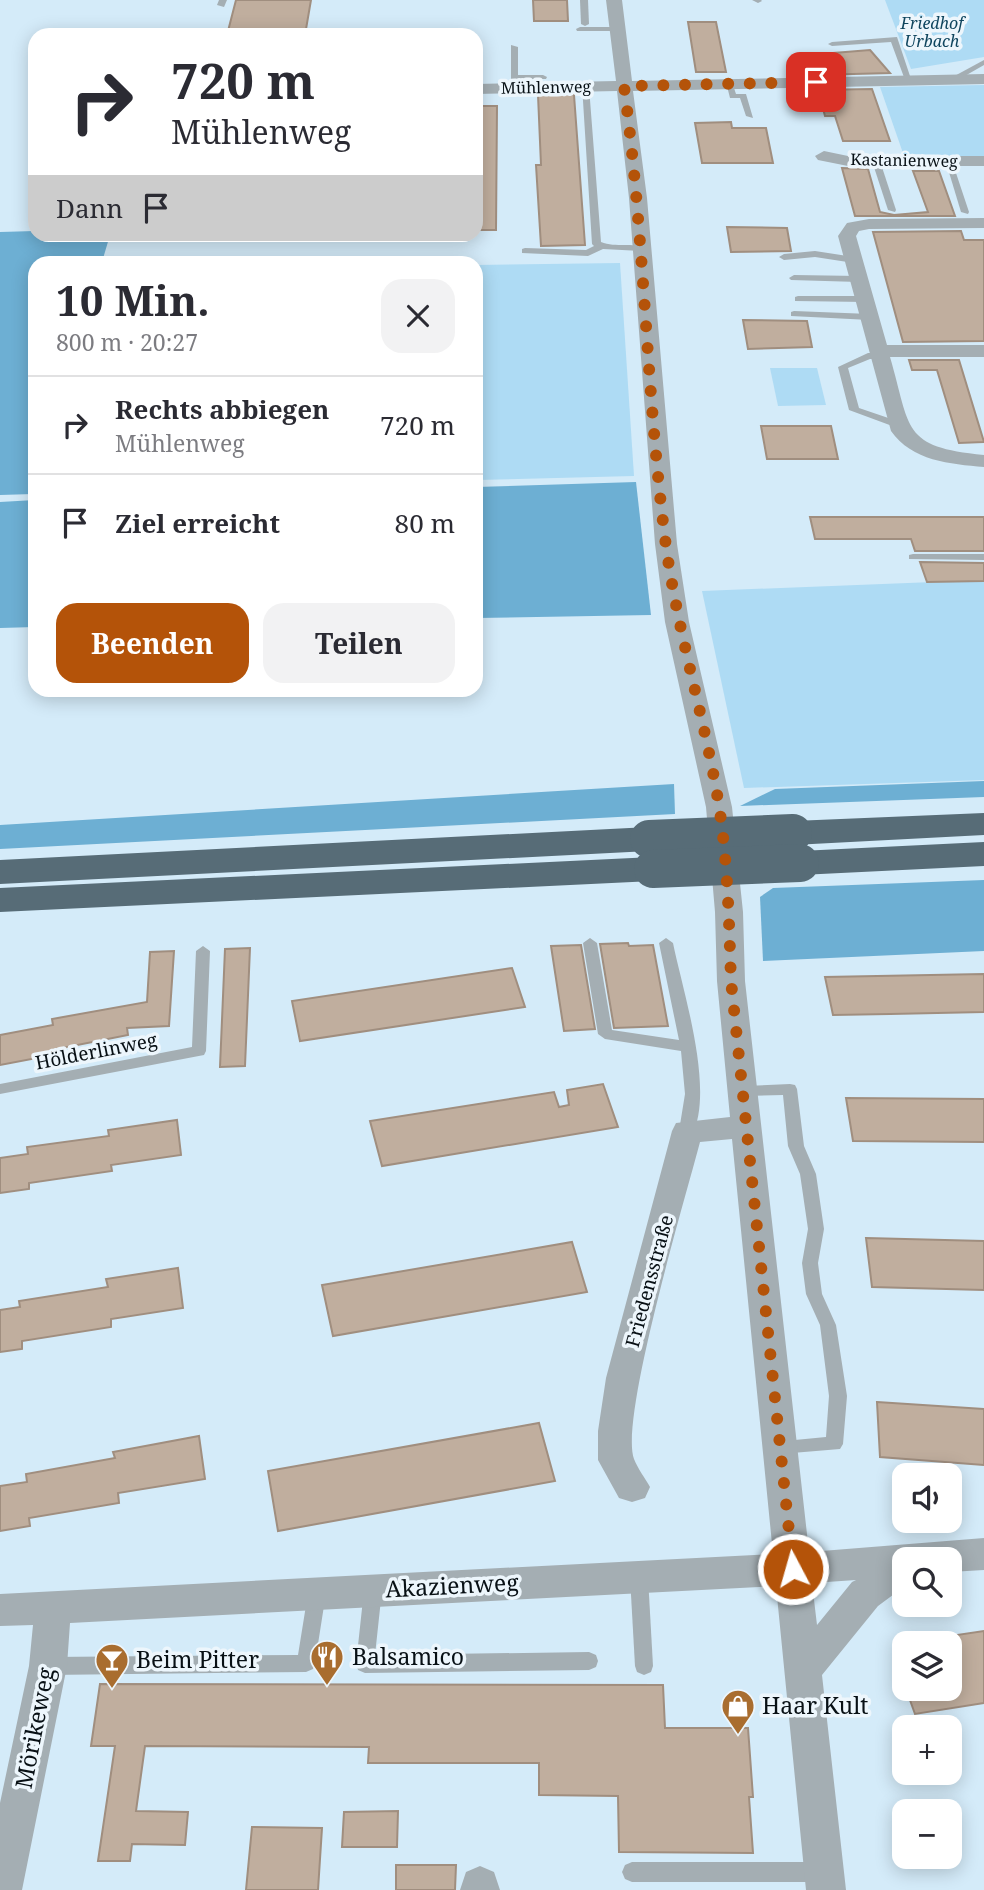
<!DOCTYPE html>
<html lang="de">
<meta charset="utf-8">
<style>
:root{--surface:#fff;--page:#f2f2f3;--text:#2b2b33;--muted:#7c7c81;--line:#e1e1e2;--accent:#b45309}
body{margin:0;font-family:"Noto Serif",serif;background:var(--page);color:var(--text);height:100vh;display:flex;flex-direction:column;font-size:26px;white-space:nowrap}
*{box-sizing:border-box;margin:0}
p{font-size:23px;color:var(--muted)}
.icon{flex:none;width:38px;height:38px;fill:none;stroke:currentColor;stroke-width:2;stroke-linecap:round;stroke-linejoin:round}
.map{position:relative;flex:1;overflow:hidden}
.panel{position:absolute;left:28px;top:256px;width:455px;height:441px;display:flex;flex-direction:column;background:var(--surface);border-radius:21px;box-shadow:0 4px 18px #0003}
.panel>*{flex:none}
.banner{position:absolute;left:28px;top:28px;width:455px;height:214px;border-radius:21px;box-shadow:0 4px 18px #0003;background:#fff;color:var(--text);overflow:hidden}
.fabs{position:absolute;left:892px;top:1463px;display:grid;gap:14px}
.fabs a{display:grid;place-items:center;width:70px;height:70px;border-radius:14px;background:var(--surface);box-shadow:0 4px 18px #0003;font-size:35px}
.pin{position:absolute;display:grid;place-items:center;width:60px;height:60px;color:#fff;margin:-30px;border-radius:14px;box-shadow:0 4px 10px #0006}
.me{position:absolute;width:77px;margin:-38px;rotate:354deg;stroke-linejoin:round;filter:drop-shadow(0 0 5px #0008)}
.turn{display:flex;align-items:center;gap:24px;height:147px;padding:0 28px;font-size:32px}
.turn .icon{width:91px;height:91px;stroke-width:2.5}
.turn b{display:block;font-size:49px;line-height:60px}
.then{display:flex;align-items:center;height:66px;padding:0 28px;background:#0003;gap:14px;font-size:26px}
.round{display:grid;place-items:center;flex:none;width:74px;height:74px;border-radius:21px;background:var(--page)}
.headline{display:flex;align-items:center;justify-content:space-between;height:119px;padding:0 28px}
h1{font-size:42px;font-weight:700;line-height:52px}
.cta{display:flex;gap:14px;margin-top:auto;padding:14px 28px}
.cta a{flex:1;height:80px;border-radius:21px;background:var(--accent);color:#fff;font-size:28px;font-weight:700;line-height:80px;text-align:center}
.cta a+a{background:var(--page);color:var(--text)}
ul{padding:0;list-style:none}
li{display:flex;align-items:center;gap:21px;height:98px;padding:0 28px;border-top:2px solid var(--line)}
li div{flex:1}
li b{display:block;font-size:26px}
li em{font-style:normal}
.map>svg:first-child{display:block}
</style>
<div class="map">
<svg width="984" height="1890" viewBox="0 0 984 1890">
<rect width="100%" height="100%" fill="#d4ebf9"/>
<g fill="#aedbf4">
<path d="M885 0H984V57L911 69Z"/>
<path d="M984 85V156H904L880 87Z"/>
<path d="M620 263 634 476 476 480V265Z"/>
<path d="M770 368H817L826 405 778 406Z"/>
<path d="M984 580V780L744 788 702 591Z"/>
</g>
<g fill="#6dafd3">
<path d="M35 231V234L110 235 102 262H35V488L33 494 0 495V232Z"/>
<path d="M636 482 651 615 476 618V487Z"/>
<path d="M35 500V627L0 628V502Z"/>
<path d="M984 781V797L740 806 775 789Z"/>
<path d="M674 784 675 814 0 849V825Z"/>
<path d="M984 880V951L763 961 760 897 773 888Z"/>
</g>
<g fill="#c0ae9e" stroke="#a08e7f" stroke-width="2">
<path d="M236 0H311L305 35H227Z"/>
<path d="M533 0H567L568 21H534Z"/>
<path d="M688 22H716L726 72H696Z"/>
<path d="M870 50 890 73 815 75 809 55Z"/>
<path d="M872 89 890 141H843L835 116H825L818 90Z"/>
<path d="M538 95H574L585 245 541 246 536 165H541Z"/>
<path d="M476 106H497L496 230H476Z"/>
<path d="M731 122 732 128H766L773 163H702L695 123Z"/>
<path d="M842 168 868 169 880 212 894 215 928 212 913 171H939L955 216H855Z"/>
<path d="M727 227 787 228 791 251 731 252Z"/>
<path d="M961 231 964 240H984V341L903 342 873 232Z"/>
<path d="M743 320 807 321 812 347 748 349Z"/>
<path d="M909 360H959L984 442 959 443 937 370H912Z"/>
<path d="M761 426H831L838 459H767Z"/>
<path d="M810 517H984V551H915L911 539H815Z"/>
<path d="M920 562 984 563V581L927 582Z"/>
<path d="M628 943 629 946 653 945 668 1026 614 1028 600 944Z"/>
<path d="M581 945 595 1029 564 1031 551 946Z"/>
<path d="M250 948 245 1066 220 1067 225 949Z"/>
<path d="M174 951 169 1026 127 1028 128 1035 57 1049 58 1054 0 1065V1035L53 1025 52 1019 147 1002 150 952Z"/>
<path d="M512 968 525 1007 300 1041 292 1001Z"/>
<path d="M984 974V1012L890 1014 833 1015 825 977Z"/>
<path d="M603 1084 618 1127 382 1166 370 1121 554 1092 559 1107 569 1105 567 1090Z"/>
<path d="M846 1098 984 1099V1142L853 1141Z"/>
<path d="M177 1120 181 1155 111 1165 112 1171 29 1183V1189L0 1193V1158L28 1154 27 1147 109 1136 108 1130Z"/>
<path d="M866 1238 984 1241V1290L872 1287Z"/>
<path d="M572 1242 587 1292 333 1336 322 1285Z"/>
<path d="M178 1268 183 1308 111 1319V1327L22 1341V1349L0 1352V1310L20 1307 19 1301 108 1287 106 1279Z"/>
<path d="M877 1402 984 1409V1465L880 1457Z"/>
<path d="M539 1423 555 1481 278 1531 268 1471Z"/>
<path d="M199 1436 205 1479 118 1493 119 1503 29 1518 30 1526 0 1531V1486L27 1482 26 1474 115 1458 113 1452Z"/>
<path d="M984 1631V1703L915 1714 906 1689H950V1636Z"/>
<path d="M100 1684 663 1685 665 1728H748L753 1797H749L753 1853 619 1852 618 1796 539 1795V1763H368L369 1747 145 1746 136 1811 188 1812 185 1845 132 1844 130 1861H98L115 1746H91Z"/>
<path d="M398 1811 397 1847H342L344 1812Z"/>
<path d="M252 1827 322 1828 318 1890H246Z"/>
<path d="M396 1865H456L455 1890H396Z"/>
</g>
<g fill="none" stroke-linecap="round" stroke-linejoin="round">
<g fill="#a4aeb3" fill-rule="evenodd">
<path d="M219 0H227L224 7 217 5Z"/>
<path d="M580 0H588L589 24 585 26 581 24Z"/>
<path d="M752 0H761L762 1 758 3Z"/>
<path d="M580 27H618L622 29 618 31H577L576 29Z"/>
<path d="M897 37 912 82 905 80 891 42 832 46 828 44 832 42Z"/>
<path d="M511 45 518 47V75H543L547 77 546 79H511Z"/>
<path d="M984 60V65L956 81 949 79Z"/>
<path d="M726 82H732L736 94H746L753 118 746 116 740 98H730Z"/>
<path d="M582 85 589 87 601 242C616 248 633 242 646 248L641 251 603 249 588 256 522 253V249L525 248 586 250 594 246 592 244Z"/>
<path d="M876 158 880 161 896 210 895 212 888 210 872 161Z"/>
<path d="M945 159 952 161 969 212 968 214 961 212Z"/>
<path d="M815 251 854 257 859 260 854 263 815 257 784 260 779 257 784 254Z"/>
<path d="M794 275 859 276 864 279 859 282 791 280 789 278Z"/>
<path d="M798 296H865L870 299 865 302 795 301V297Z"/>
<path d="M794 311 870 314 875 317 870 320 791 316V312Z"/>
<path d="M868 353H882L887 356 882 359H870L848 368 859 408 903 423V427H895L849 410 838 367Z"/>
<path d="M913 554H984V560L909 559V555Z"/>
<path d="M590 938 597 943 612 1030 679 1040 659 943 666 938 673 943C683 992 715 1090 692 1135H682L679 1131 685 1094 681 1051 605 1039 598 1034 583 943Z"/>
<path d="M203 946 210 951 206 1051 204 1055 0 1094V1084L192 1047 196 951Z"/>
<path d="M790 1084 795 1085 797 1089 804 1146 816 1174 824 1229 818 1263 822 1294 836 1325 847 1396 843 1444 840 1449 780 1454 774 1452 771 1447 774 1442 826 1437 829 1396 820 1325 806 1294 802 1263 808 1229 800 1174 788 1146 783 1095 744 1096 739 1095 736 1091 739 1087 744 1086Z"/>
<path d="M639 1569 645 1571 648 1577 653 1666 651 1672 644 1675 637 1672 635 1666 630 1577 633 1571Z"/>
<path d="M373 1582 380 1584 382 1590 375 1655 589 1652 596 1655 598 1661 596 1667 589 1670 365 1673 358 1670 356 1664 364 1590 366 1584Z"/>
<path d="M317 1585 324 1587 326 1593 315 1663 313 1669 306 1672 48 1675 41 1672 39 1666 41 1660 48 1657 298 1655 308 1593 310 1587Z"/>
<path d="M632 1862H823L830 1865 833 1872 830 1879 823 1882H632L625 1879 622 1872 625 1865Z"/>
</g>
<g fill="#a4aeb3" fill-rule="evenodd">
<path d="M606 0H622L632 81 984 74V84L633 91 647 198 677 544 689 622 732 807 743 912 745 981 809 1552 984 1538V1570L950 1572V1559H905V1586L878 1606 822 1675 846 1890H806L776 1586 70 1623 67 1666 22 1890H0V1803L29 1666 33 1625 0 1626V1594L773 1554 732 1139 700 1142C686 1196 619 1419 634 1459 638 1469 645 1478 650 1487L645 1498 632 1502 619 1498 598 1460V1431L606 1378 672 1131 676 1123 730 1117 717 981 715 912 706 807 665 622 655 544 629 198 617 91 476 94V84L616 81ZM856 1580 852 1582 817 1625 812 1583Z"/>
<path d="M824 151 848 156H984V166H848L818 160 815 156Z"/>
<path d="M984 218V228L869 229 859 231 856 236 887 345H984V357H890C911 429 901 447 984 455V467C950 464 912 461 891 431L838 236 847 223 869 219Z"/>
<path d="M480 1866 494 1872 500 1890H460L466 1872Z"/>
</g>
<g fill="#576c77" fill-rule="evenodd">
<path d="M984 813V835L793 845 780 841 775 833 780 825 793 821Z"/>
<path d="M649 827 662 831 667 839 662 847 649 851 0 884V860Z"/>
<path d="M984 842V866L800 875 787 871 782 863 787 855 800 851Z"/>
<path d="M653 857 666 861 672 869 666 877 653 881 0 912V888Z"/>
</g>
<g stroke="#576c77" stroke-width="38">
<path d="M649 839 793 833"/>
<path d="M653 869 800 863"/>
</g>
</g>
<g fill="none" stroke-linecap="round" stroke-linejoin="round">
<path stroke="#b45309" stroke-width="12" stroke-dasharray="0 21.6" d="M793 1569 731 981C729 923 728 864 719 806 705 719 678 634 666 546 646 394 645 239 624 86L816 82"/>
</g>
<defs>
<symbol id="restaurant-pin" viewBox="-11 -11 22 30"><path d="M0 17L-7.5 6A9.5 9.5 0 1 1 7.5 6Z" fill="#a96d2f" stroke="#edf6fc"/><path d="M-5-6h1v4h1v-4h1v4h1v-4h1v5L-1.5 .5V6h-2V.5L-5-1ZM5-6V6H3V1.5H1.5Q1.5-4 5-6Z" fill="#fff"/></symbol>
<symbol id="bar-pin" viewBox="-11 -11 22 30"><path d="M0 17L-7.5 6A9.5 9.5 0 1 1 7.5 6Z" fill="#a96d2f" stroke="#edf6fc"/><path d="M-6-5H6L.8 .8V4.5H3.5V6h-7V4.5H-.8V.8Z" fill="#fff"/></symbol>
<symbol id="shop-pin" viewBox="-11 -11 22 30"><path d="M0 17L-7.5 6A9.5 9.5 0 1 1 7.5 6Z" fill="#a96d2f" stroke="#edf6fc"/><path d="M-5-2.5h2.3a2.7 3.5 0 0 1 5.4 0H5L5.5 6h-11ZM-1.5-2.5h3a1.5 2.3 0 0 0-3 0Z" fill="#fff"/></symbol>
</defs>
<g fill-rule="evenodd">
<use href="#restaurant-pin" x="308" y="1638" width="38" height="52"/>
<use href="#bar-pin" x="93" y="1641" width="38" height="52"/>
<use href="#shop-pin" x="719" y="1687" width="38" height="52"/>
</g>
<g text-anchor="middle" stroke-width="7" stroke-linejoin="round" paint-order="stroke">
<g font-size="16" font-style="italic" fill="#0f455e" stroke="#edf6fc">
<text x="932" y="29">Friedhof<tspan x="932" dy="18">Urbach</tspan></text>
</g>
<g font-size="16" fill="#081015" stroke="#edf6fc">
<text transform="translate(546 87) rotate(-1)" y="6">Mühlenweg</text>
<text transform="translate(904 160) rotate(1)" y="6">Kastanienweg</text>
</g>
<g font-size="19" fill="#081015" stroke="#edf6fc">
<text transform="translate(96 1051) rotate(-11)" y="7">Hölderlinweg</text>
<text transform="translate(649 1281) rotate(-75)" y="7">Friedensstraße</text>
</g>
<g font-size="23" fill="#081015" stroke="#edf6fc">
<text transform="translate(452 1586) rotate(-3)" y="8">Akazienweg</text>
<text transform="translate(35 1728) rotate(-79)" y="8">Mörikeweg</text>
</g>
<g font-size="23" fill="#081015" stroke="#edf6fc" text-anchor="start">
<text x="352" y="1665">Balsamico</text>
<text x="136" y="1668">Beim Pitter</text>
<text x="762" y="1714">Haar Kult</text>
</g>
</g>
</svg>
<div class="fabs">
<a><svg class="icon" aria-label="sound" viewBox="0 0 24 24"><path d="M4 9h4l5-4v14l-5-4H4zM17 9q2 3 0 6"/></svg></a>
<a><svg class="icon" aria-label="search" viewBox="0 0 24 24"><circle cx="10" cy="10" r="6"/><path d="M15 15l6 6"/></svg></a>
<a><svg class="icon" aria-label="layers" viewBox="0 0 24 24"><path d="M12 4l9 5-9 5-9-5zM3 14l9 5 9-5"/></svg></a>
<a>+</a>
<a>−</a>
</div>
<div class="pin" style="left:816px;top:82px;background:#d93025"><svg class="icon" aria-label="arrive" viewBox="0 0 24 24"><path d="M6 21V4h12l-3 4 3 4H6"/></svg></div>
<svg class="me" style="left:793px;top:1569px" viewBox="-20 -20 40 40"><circle r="17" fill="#b45309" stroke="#fff" stroke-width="3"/><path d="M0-11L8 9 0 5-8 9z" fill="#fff"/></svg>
<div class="banner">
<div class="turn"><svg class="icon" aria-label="right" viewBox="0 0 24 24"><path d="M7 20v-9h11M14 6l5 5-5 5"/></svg><div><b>720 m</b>Mühlenweg</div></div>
<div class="then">Dann<svg class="icon" aria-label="arrive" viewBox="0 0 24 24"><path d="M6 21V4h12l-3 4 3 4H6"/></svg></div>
</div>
<section class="panel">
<div class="headline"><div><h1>10 Min.</h1><p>800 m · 20:27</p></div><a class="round"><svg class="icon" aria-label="close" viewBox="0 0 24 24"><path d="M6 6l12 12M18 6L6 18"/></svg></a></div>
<ul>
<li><svg class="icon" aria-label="right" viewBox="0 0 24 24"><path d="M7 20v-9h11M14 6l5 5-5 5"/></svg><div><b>Rechts abbiegen</b><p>Mühlenweg</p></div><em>720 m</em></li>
<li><svg class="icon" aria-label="arrive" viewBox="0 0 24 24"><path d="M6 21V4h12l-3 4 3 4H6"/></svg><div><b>Ziel erreicht</b></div><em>80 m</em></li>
</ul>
<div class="cta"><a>Beenden</a><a>Teilen</a></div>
</section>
</div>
